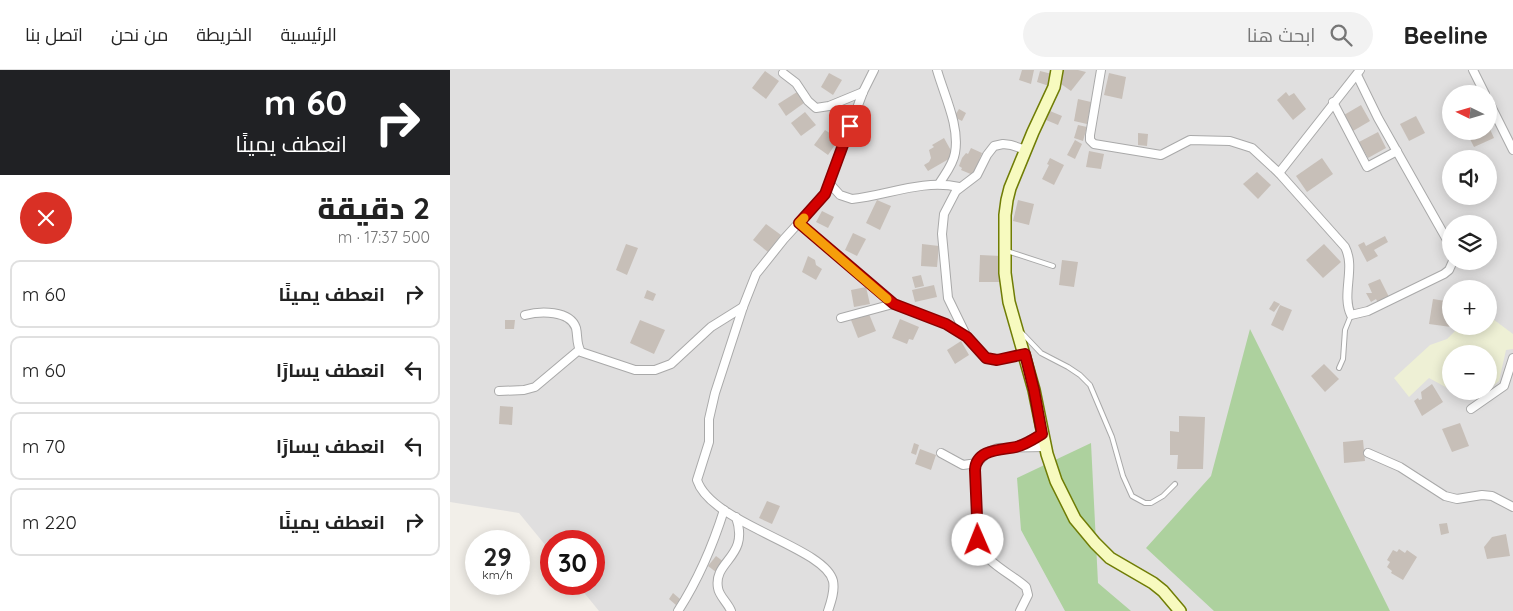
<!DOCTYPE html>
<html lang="ar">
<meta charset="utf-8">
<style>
:root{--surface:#fff;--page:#f2f2f2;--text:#222;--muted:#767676;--line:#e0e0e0}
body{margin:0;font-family:Quicksand,Cairo,sans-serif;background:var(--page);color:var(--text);direction:rtl;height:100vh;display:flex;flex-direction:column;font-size:19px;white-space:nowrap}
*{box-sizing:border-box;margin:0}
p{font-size:16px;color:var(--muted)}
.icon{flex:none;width:28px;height:28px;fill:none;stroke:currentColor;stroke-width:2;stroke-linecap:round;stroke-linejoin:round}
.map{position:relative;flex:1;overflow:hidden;direction:ltr}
.drawer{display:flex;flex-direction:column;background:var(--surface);width:450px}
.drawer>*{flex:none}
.top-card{background:#202124;color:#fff;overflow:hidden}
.needle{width:32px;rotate:275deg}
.buttons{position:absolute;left:992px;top:15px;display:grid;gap:10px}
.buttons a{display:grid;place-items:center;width:55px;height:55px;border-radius:50%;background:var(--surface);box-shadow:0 2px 12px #0003;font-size:25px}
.speed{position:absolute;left:15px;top:460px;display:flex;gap:10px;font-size:25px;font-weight:700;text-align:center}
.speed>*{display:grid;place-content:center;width:65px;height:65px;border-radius:50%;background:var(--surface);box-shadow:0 2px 12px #0003;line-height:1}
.speed small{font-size:12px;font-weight:400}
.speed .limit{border:8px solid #d22;background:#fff;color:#111}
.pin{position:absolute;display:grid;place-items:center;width:42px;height:42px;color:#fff;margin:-21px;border-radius:10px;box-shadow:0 2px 8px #0006}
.me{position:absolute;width:55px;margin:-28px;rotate:359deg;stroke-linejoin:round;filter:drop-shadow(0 0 4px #0008)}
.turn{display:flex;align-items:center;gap:18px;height:105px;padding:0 20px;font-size:22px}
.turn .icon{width:65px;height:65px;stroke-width:2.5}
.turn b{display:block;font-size:35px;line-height:42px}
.round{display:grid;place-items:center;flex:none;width:52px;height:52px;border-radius:26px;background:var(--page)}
.summary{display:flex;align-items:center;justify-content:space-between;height:85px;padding:0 20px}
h1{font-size:30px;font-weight:800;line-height:38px}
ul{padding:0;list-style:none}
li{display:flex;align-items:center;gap:15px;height:68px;margin:0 10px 8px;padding:0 10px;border:2px solid var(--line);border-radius:10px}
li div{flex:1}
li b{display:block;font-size:19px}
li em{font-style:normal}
header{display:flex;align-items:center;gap:30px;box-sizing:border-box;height:70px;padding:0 25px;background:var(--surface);border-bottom:1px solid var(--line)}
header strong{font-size:24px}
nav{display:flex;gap:28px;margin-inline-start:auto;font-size:18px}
.search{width:350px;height:45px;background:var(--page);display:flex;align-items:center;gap:12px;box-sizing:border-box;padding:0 18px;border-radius:28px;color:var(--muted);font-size:19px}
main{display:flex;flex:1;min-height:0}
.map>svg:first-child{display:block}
</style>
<header>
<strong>Beeline</strong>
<div class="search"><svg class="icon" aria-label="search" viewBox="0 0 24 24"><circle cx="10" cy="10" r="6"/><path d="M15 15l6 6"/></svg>ابحث هنا</div>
<nav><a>الرئيسية</a><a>الخريطة</a><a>من نحن</a><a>اتصل بنا</a></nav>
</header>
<main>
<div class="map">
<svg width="1063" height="541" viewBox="0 0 1063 541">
<rect width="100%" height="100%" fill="#f2efe9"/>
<path fill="#e0dfdf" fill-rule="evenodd" d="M0 0H1063V541H149L127 514H144V471H101V482L69 443 0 432ZM1001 24H1039V61H1001ZM1001 89H1039V126H1001ZM1001 154H1039V191H1001ZM1001 219H1039V256H1001ZM1001 284H1039V321H1001Z"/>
<path fill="#eef0d5" d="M1039 246 1063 264V279L1056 280 1049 311 1039 319V284H1001V320L979 308 959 327 944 308 980 275 997 269 1010 256H1039Z"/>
<g fill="#add19e">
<path d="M800 259 940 541H764L696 478 761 406Z"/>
<path d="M641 373 648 513 681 541H615L571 460 567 408Z"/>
</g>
<g fill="#c7bfb8">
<path d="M572 0H584L581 14 569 10Z"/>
<path d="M613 0H628L636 2 621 21 611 14Z"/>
<path d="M315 1 329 11 316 29 302 18Z"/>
<path d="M590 1 602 4 599 16 587 12Z"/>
<path d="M379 3 392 10 383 25 371 17Z"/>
<path d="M659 3 676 7 672 29 654 25Z"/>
<path d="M347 22 354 33 336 46 328 34Z"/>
<path d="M836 22 839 26 844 23 856 39 843 50 827 30Z"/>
<path d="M628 29 641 32 637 54 624 51Z"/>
<path d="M911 35 920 51 903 61 894 45Z"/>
<path d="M509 39 516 43 512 51 504 47Z"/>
<path d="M600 41 612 46 608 55 596 50Z"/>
<path d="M355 42 366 55 351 66 341 53Z"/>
<path d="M966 46 975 63 959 71 950 54Z"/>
<path d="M628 55 637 57 633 71 624 68Z"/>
<path d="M1039 57 1044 68 1024 77 1016 61H1039Z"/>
<path d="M375 60 389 69 378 85 364 75Z"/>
<path d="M928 62 936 78 918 88 909 72Z"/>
<path d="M688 63 698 64 697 76 688 75Z"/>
<path d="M494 68 504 86 478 101 474 95 479 92 481 88 479 80 484 77 482 75Z"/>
<path d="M625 70 632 74 625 89 617 85Z"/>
<path d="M521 78 532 83 523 105 511 100 512 98 509 96 512 88 516 83 518 84Z"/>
<path d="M639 81 654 84 651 99 636 97Z"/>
<path d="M600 88 614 95 604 115 592 109 599 95 597 94Z"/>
<path d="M872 88 883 104 857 122 846 106Z"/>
<path d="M807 102 821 115 808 129 793 114Z"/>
<path d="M427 130 441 136 430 160 416 153Z"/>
<path d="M568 130 584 134 579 155 563 151Z"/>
<path d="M372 141 384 147 378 158 366 152Z"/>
<path d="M316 154 331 165 318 182 303 170Z"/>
<path d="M403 163 416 169 407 186 395 180Z"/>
<path d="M935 166 938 172 924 180 928 186 917 192 908 175 914 172 916 176Z"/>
<path d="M176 174 188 178 177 205 166 200Z"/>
<path d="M472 174 489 176 487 197 471 196Z"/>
<path d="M874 174 891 192 873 208 856 190Z"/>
<path d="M530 185 551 186 550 212H529Z"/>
<path d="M358 186 365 190 366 195 372 199 366 210 352 202Z"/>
<path d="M612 190 628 192 624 217 609 215Z"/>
<path d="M471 205 474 216 465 218 462 207Z"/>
<path d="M930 209 939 227 928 233 926 229 921 232 916 223H922L918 214Z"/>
<path d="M484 215 487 227 465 232 462 220Z"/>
<path d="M416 217 420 234 404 237 401 220Z"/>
<path d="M197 220 206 224 203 231 194 228Z"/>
<path d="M983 229 1001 232V257L979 254Z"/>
<path d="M824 231 830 234 824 242 819 239Z"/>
<path d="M830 235 842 240 833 261 821 255Z"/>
<path d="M419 244 426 261 408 268 401 250Z"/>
<path d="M450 249 469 257 463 270 459 269 457 274 442 268Z"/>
<path d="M55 250H65L64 259H55Z"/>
<path d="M190 250 215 260 204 284 180 273Z"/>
<path d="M511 271 519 285 505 294 497 280Z"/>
<path d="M874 294 889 309 875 322 861 306Z"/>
<path d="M982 314 993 332 972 346 964 331 968 328 969 330 972 329 971 322Z"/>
<path d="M50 336 63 337 62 355 49 354Z"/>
<path d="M729 346 755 347 753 399H727L728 385H720V361L729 362Z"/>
<path d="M1010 353 1019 376 1002 382 992 359Z"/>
<path d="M913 370 915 391 894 393 893 372Z"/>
<path d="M464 373 469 375 466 385 461 383Z"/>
<path d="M470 379 486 385 481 400 465 394Z"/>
<path d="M317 431 330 436 322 454 309 448Z"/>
<path d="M997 453 999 463 991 465 989 454Z"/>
<path d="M1056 464 1060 486 1037 489 1034 477 1042 467Z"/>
<path d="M949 479 955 483 957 480 967 487 953 510 941 503 942 501 937 497 940 492 937 490 943 480 947 482Z"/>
<path d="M266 486 274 492 266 502 258 496Z"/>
<path d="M223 523 230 529 226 535 219 529Z"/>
</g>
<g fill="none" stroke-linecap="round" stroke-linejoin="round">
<defs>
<g id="lane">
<path d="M557 181 603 196"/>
<path d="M572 263 591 283 618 297 630 305 640 315 662 367 673 406 682 426 695 433H701L713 426 725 414"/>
<path d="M889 298 893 289 895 260 901 245"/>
</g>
<g id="street">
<path d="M487 0C494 25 510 56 505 83 503 95 495 104 489 114"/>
<path d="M651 0 640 65V70L644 74 711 85 740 70 780 71 802 78 829 103 910 0"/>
<path d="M1023 0 1035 24"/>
<path d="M333 3 346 13 358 31 366 38 379 36 413 22"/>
<path d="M907 5 928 48 1001 177"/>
<path d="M883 32 917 97 947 81"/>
<path d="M1039 32 1063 80"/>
<path d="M829 103 895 177C906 198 891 224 901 245L918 241 994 204 999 200 1003 191"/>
<path d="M380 114 390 125 402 129C438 125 473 109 509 117"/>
<path d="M349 153 443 234 496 254 517 267 536 288 547 290 575 284"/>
<path d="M75 245C90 241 120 240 126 258 128 266 126 274 131 282L185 300H205L221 294 261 257 293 237"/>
<path d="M391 248 443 234"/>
<path d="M517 267 498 228 492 164 494 144 506 121 527 105 537 85 544 76 553 74 561 75 576 80"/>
<path d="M49 321 74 320 85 317 129 280"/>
<path d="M1021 339 1054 316 1063 288"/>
<path d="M568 376 592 364"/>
<path d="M491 383 513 395 527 393"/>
<path d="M918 383 950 397 995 426 1007 429 1032 425 1042 426 1063 437"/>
<path d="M228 541C248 510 263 475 274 440"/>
<path d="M281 541C278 533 269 526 268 518 263 490 300 488 286 447"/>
<path d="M378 541C381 532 385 521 383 511 375 477 261 454 247 410L259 372V349L265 323 293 237 306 204 334 169 375 124 413 22 424 0"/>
<path d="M570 541 578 525 576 517C558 501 535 494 528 470L525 400 527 393 538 382 548 378 595 377"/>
</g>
<path id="secondary" d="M607 0 604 17 583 62 560 118 557 130 555 145V203L559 232 584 320 597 384 606 411 625 449 645 473 660 488 703 513 713 521 730 541"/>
</defs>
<use href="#lane" stroke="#a9a9a9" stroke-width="6"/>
<use href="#street" stroke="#a9a9a9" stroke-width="10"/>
<use href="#secondary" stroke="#707d05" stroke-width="14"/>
<use href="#lane" stroke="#fff" stroke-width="4"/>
<use href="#street" stroke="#fff" stroke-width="8"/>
<use href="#secondary" stroke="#f7fabf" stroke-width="11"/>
</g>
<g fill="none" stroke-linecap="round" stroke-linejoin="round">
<defs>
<path id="route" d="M400 56 375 124 349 153 444 234 496 254 517 267 536 288 547 290 575 284 584 320 592 364C584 369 575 375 566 377 551 380 526 379 525 400L528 470"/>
</defs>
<use href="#route" stroke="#8a0000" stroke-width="12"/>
<use href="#route" stroke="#d40000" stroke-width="9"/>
<path stroke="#f59e0b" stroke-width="9" d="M354 148 349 153 437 229"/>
</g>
</svg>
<div class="buttons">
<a><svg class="needle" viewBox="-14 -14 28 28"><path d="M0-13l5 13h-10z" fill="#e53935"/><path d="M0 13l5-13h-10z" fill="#767676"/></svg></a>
<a><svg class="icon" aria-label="sound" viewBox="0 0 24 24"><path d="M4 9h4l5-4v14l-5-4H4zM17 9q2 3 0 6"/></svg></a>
<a><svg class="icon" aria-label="layers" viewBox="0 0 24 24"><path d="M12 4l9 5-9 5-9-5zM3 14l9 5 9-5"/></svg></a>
<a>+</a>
<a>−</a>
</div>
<div class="speed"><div>29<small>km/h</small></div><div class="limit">30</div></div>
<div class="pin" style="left:400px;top:56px;background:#d93025"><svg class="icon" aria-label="arrive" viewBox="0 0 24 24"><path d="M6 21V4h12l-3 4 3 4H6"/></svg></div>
<svg class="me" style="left:528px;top:470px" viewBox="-20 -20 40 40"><circle r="19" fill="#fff"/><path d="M0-13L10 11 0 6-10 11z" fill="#d40000"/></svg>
</div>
<section class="drawer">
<div class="top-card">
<div class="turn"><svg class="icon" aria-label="right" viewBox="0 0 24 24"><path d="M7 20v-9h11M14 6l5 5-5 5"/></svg><div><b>60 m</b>انعطف يمينًا</div></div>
</div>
<div class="summary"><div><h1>2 دقيقة</h1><p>500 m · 17:37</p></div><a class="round" style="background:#d93025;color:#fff"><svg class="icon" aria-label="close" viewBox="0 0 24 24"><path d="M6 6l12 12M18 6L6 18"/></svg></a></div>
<ul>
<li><svg class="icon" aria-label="right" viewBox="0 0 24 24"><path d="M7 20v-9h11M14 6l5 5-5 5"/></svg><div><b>انعطف يمينًا</b></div><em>60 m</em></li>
<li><svg class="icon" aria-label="left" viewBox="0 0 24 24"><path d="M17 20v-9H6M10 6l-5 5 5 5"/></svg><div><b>انعطف يسارًا</b></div><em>60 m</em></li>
<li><svg class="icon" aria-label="left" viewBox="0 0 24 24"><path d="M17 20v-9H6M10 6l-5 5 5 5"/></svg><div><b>انعطف يسارًا</b></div><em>70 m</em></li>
<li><svg class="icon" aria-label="right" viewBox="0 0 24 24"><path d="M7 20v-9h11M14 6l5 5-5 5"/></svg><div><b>انعطف يمينًا</b></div><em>220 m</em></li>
</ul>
</section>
</main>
